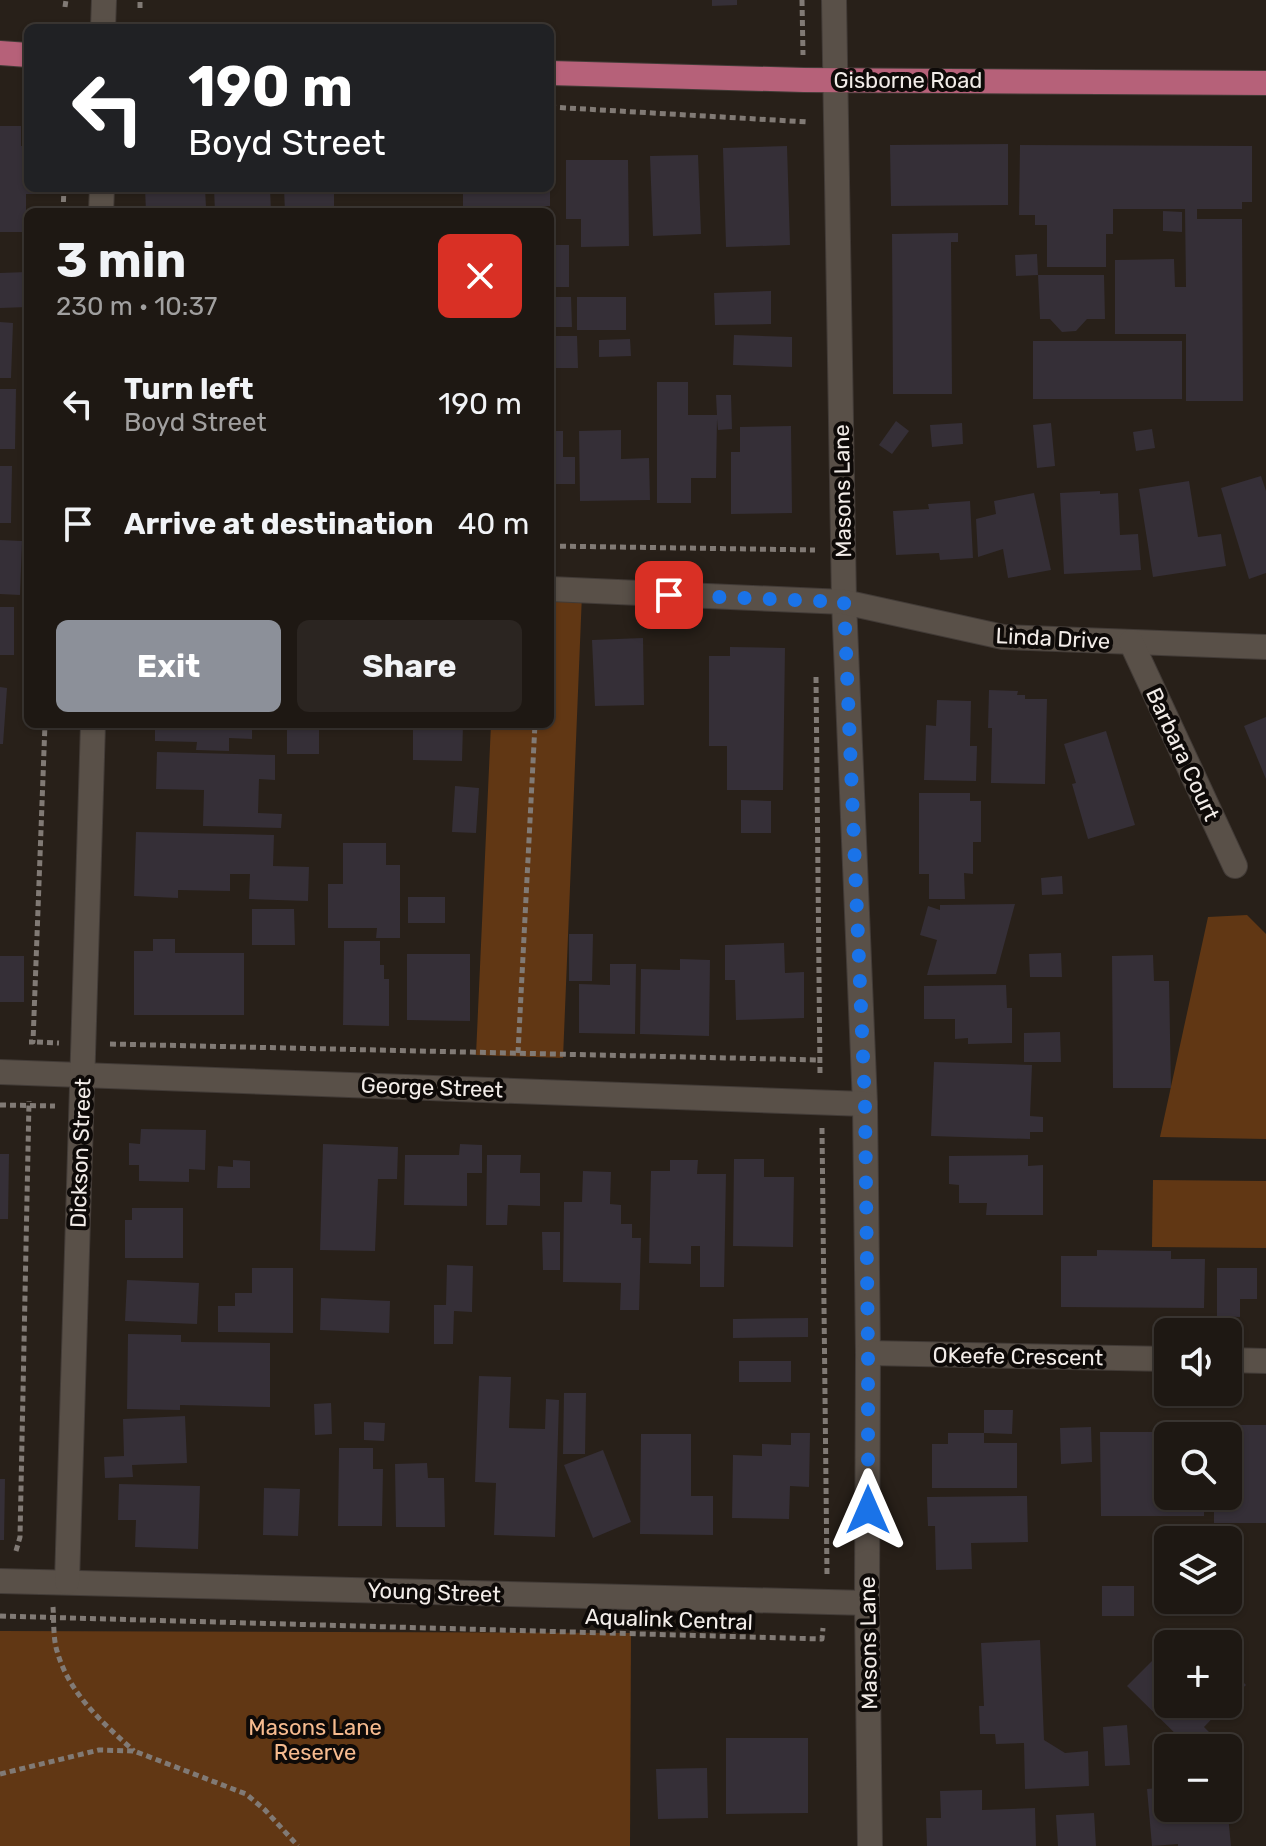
<!DOCTYPE html>
<meta charset="utf-8">
<style>
:root{--surface:#1e1813;--page:#2b2521;--text:#f1f3f6;--muted:#a1a0a0;--line:#3c3733;--accent:#8c9099}
body{margin:0;font-family:Rubik,sans-serif;background:var(--page);color:var(--text);height:100vh;display:flex;flex-direction:column;font-size:30px;white-space:nowrap}
*{box-sizing:border-box;margin:0}
p{font-size:26px;color:var(--muted)}
.icon{flex:none;width:44px;height:44px;fill:none;stroke:currentColor;stroke-width:2;stroke-linecap:round;stroke-linejoin:round}
.map{position:relative;flex:1;overflow:hidden}
.panel{position:absolute;left:24px;top:208px;width:530px;height:520px;display:flex;flex-direction:column;background:var(--surface);border-radius:12px;box-shadow:0 2px 6px #0004,0 0 0 2px var(--line)}
.panel>*{flex:none}
.hud{position:absolute;left:24px;top:24px;width:530px;height:168px;border-radius:12px;box-shadow:0 2px 6px #0004,0 0 0 2px var(--line);background:#202124;color:#fff;overflow:hidden}
.fabs{position:absolute;left:1154px;top:1318px;display:grid;gap:16px}
.fabs a{display:grid;place-items:center;width:88px;height:88px;border-radius:12px;background:var(--surface);box-shadow:0 2px 6px #0004,0 0 0 2px var(--line);font-size:40px}
.pin{position:absolute;display:grid;place-items:center;width:68px;height:68px;color:#fff;margin:-34px;border-radius:16px;box-shadow:0 4px 12px #0006}
.me{position:absolute;width:88px;margin:-44px;rotate:0deg;stroke-linejoin:round;filter:drop-shadow(0 0 6px #0008)}
.turn{display:flex;align-items:center;gap:28px;height:168px;padding:0 32px;font-size:36px}
.turn .icon{width:104px;height:104px;stroke-width:2.5}
.turn b{display:block;font-size:56px;line-height:68px}
.round{display:grid;place-items:center;flex:none;width:84px;height:84px;border-radius:12px;background:var(--page)}
.summary{display:flex;align-items:center;justify-content:space-between;height:136px;padding:0 32px}
h1{font-size:48px;font-weight:700;line-height:60px}
.action{display:flex;gap:16px;margin-top:auto;padding:16px 32px}
.action a{flex:1;height:92px;border-radius:12px;background:var(--accent);color:#fff;font-size:32px;font-weight:700;line-height:92px;text-align:center}
.action a+a{background:var(--page);color:var(--text)}
ul{padding:0;list-style:none}
li{display:flex;align-items:center;gap:24px;height:120px;padding:0 32px}
li div{flex:1}
li b{display:block;font-size:30px}
li em{font-style:normal}
.map>svg:first-child{display:block}
</style>
<div class="map">
<svg width="1266" height="1846" viewBox="0 0 1266 1846">
<rect width="100%" height="100%" fill="#282019"/>
<g fill="#613714">
<path d="M550 593 582 594 563 1058 476 1055 491 724H550Z"/>
<path d="M1247 915 1266 934V1139L1160 1137 1208 917Z"/>
<path d="M1153 1180 1266 1181V1248L1152 1247Z"/>
<path d="M0 1631 631 1633 630 1846H0Z"/>
</g>
<g fill="#352f37">
<path d="M712 0H737V5L712 6Z"/>
<path d="M0 126H21V146H28V188H42V194H26V232H0Z"/>
<path d="M1008 144V205L891 206 890 145Z"/>
<path d="M1020 145 1252 146V202H1242V209H1197V219H1242L1243 401H1186V334H1115V260L1174 259 1175 287H1186L1185 209H1113V234H1106V267H1047V225H1035V215H1019Z"/>
<path d="M787 146 790 245 726 247 723 148Z"/>
<path d="M698 155 701 234 653 236 650 156Z"/>
<path d="M566 160H628L629 246 581 247V219H566Z"/>
<path d="M145 188H205L206 207 182 208V212H146Z"/>
<path d="M214 188H270L271 212H215Z"/>
<path d="M284 188H334V210L285 212Z"/>
<path d="M481 188H550V206L516 207V212H463V194H481Z"/>
<path d="M1163 211 1182 212V232L1163 231Z"/>
<path d="M958 233V242H951L952 394H893L892 234Z"/>
<rect x="555" y="245" width="14" height="42"/>
<path d="M1037 254 1038 275H1104L1105 319H1087L1076 331 1062 332 1050 319H1040L1038 275 1016 276 1015 255Z"/>
<path d="M27 272 28 307 0 308V273Z"/>
<path d="M771 291V324L715 325 714 293Z"/>
<path d="M552 297H571L572 327H553Z"/>
<rect x="577" y="297" width="49" height="33"/>
<path d="M0 322 13 323 11 378H0Z"/>
<path d="M734 335 792 337V367L733 365Z"/>
<path d="M550 336H577L578 368H550Z"/>
<path d="M630 339 631 356 599 357V340Z"/>
<rect x="1033" y="341" width="149" height="58"/>
<path d="M657 382H688V415H717L716 395H731L732 429 718 430 717 419 716 478H691V503H657Z"/>
<path d="M0 389H16L15 449H0Z"/>
<path d="M896 421 909 431 892 454 879 445Z"/>
<path d="M962 423 963 444 932 447 930 425Z"/>
<path d="M1051 423 1055 466 1037 468 1033 425Z"/>
<path d="M791 426 792 513 731 514V452H740V427Z"/>
<path d="M1152 429 1155 448 1136 451 1133 432Z"/>
<path d="M621 430V459L649 458 650 500 580 501 579 431Z"/>
<path d="M550 431H563V457H575V484H550Z"/>
<path d="M0 466H12L11 523H0Z"/>
<path d="M1261 476 1266 491V573L1249 579 1221 488Z"/>
<path d="M1189 481 1198 537 1221 534 1226 566 1153 577 1139 489Z"/>
<path d="M1100 491V494L1118 493 1120 535 1138 534 1141 570 1064 574 1060 493Z"/>
<path d="M1034 493 1051 570 1008 578 1003 549 978 557 976 519 996 514 994 501Z"/>
<path d="M970 501 973 558 940 560 939 553 896 555 893 511 929 509 928 504Z"/>
<path d="M0 540 22 541 20 595 0 594Z"/>
<rect x="0" y="607" width="14" height="48"/>
<path d="M643 638 644 705 595 706 592 640Z"/>
<path d="M730 647 785 648 783 790H727V746H709V656H730Z"/>
<path d="M0 687 7 688 3 744H0Z"/>
<path d="M989 690 1018 691 1017 695H1025V699H1047L1045 784 991 783 992 728H988Z"/>
<path d="M937 700 971 701 970 746H977L976 781 924 780 926 725 936 726Z"/>
<path d="M1266 717V779L1244 726Z"/>
<path d="M155 724H252V739L229 738V751L196 750 197 742 155 741Z"/>
<rect x="287" y="724" width="32" height="30"/>
<path d="M413 724H463L462 761 413 760Z"/>
<path d="M1106 731 1135 825 1088 839 1072 784 1076 783 1064 744Z"/>
<path d="M157 752 275 755V780L259 779 258 813 282 814 281 828 203 826 204 790 156 789Z"/>
<path d="M455 786 479 788 476 833 452 832Z"/>
<path d="M919 793H970V801H981V842H973V874L964 873 965 899H929V874H919Z"/>
<path d="M741 800 771 801V833H741Z"/>
<path d="M136 832 274 835 273 866 309 867 308 901 249 899 250 874H230V891L178 890V898L134 896Z"/>
<path d="M343 843H386V865H400V938H376L377 928H328V884H343Z"/>
<path d="M1062 876 1063 894 1042 895 1041 878Z"/>
<rect x="408" y="897" width="37" height="26"/>
<path d="M1015 904 996 974 927 975 937 940 920 935 928 906 940 910V905Z"/>
<path d="M252 909H294L295 945H252Z"/>
<path d="M569 934H593L592 981H569Z"/>
<path d="M153 939H175V953H244V1015H134V951H153Z"/>
<path d="M344 941H380V965H384V979H389V1026L343 1025Z"/>
<path d="M784 943 785 973 804 972V1018L736 1020 735 980H725V945Z"/>
<path d="M1061 953 1062 977H1030L1029 954Z"/>
<path d="M407 954H470V1021L407 1020Z"/>
<path d="M1153 955 1154 981H1169L1171 1088H1113L1112 956Z"/>
<rect x="0" y="956" width="24" height="46"/>
<path d="M680 959 710 960 709 1036 640 1034 641 969 680 970Z"/>
<path d="M610 964H636L635 1034 579 1033V984L610 985Z"/>
<path d="M1006 985 1007 1008H1012V1043L968 1044V1038L955 1039V1019H924V986Z"/>
<path d="M1060 1032 1061 1062H1024V1033Z"/>
<path d="M934 1062 1032 1065 1030 1116 1043 1117V1132H1030V1139L931 1136Z"/>
<path d="M141 1129 206 1130 205 1170 189 1169V1182L139 1181V1165H129V1143L140 1144Z"/>
<path d="M323 1144 398 1147 397 1179H378L375 1251 320 1250Z"/>
<path d="M460 1144 482 1145V1173H467V1206L404 1205 405 1155H459Z"/>
<path d="M0 1154H9L8 1219H0Z"/>
<path d="M487 1155H521L520 1173H540V1206L508 1205 507 1225H486Z"/>
<path d="M1028 1155V1166L1043 1165V1215H986L987 1203H959V1185L949 1184V1156Z"/>
<path d="M734 1159H764V1177H794L793 1247 733 1246Z"/>
<path d="M233 1160 250 1161V1188H217L218 1166 233 1167Z"/>
<path d="M670 1160H698L697 1174H726L724 1287H700V1246H691V1264L649 1263 651 1171H670Z"/>
<path d="M583 1171 611 1172 610 1204 621 1205V1224H632V1238H641L639 1310H620L621 1283 563 1282 564 1202H582Z"/>
<path d="M132 1208H183V1258H125V1220H132Z"/>
<path d="M542 1232H560V1270H543Z"/>
<path d="M1097 1250 1171 1251V1259H1205L1204 1308 1061 1307V1256H1097Z"/>
<path d="M447 1265 473 1266 472 1312 454 1311 453 1344H434V1305H446Z"/>
<path d="M252 1268H293V1333L218 1332V1306H235V1293H252Z"/>
<path d="M1217 1268H1257V1299H1240V1317L1217 1316Z"/>
<path d="M127 1280 199 1283 197 1324 125 1321Z"/>
<path d="M321 1298 390 1301 389 1333 320 1330Z"/>
<path d="M808 1318V1337L733 1338V1319Z"/>
<path d="M128 1334 181 1335V1342L270 1343V1407L180 1405V1410L127 1409Z"/>
<rect x="739" y="1361" width="52" height="21"/>
<path d="M479 1376 511 1377 509 1428 545 1429 546 1399 559 1400 555 1537 494 1535 496 1483 475 1482Z"/>
<path d="M564 1393H586L585 1454H563Z"/>
<path d="M331 1403 332 1434 315 1435 314 1404Z"/>
<path d="M984 1410H1013L1012 1434 984 1433V1443H1017V1488H932V1444H948V1433H984Z"/>
<path d="M185 1416 187 1463 132 1465 133 1477 105 1478 104 1457 124 1456 123 1419Z"/>
<path d="M364 1422 385 1423 384 1441 364 1440Z"/>
<path d="M1214 1425H1266V1523H1214V1496H1228V1436H1214Z"/>
<path d="M1091 1427 1092 1462 1061 1464 1060 1428Z"/>
<path d="M1100 1432H1193V1436H1168V1496H1204V1516H1101Z"/>
<path d="M791 1433H810L809 1487 790 1486 789 1519 732 1518 733 1455 762 1456V1444L791 1445Z"/>
<path d="M641 1434H691V1496H713V1535L640 1534Z"/>
<path d="M339 1448H373V1469H383L382 1526H338Z"/>
<path d="M603 1450 631 1522 593 1538 564 1465Z"/>
<path d="M427 1463 428 1478H444L445 1527H396L395 1464Z"/>
<path d="M0 1479H5L4 1540H0Z"/>
<path d="M119 1484 200 1486 198 1549 135 1547 136 1520H118Z"/>
<path d="M264 1488 300 1489 298 1536 263 1535Z"/>
<path d="M1027 1496 1028 1542 971 1543 972 1569 936 1570 935 1526H928L927 1497Z"/>
<rect x="1102" y="1586" width="32" height="30"/>
<path d="M1040 1640 1044 1740 1065 1753 1088 1751 1089 1786 1025 1789 1024 1743 996 1744 995 1734H980L979 1706H984L981 1643Z"/>
<path d="M1154 1659 1168 1673V1704H1226L1204 1727 1211 1734 1197 1748H1190L1127 1686Z"/>
<path d="M1228 1667 1246 1685 1228 1702Z"/>
<path d="M1127 1725 1130 1765 1105 1766 1103 1727Z"/>
<path d="M726 1738H808V1813L726 1814Z"/>
<path d="M707 1768 708 1818 658 1819 656 1769Z"/>
<path d="M1235 1780 1238 1814 1228 1815 1231 1846H1178V1844L1152 1846 1147 1789 1168 1787V1808H1228V1781Z"/>
<path d="M982 1790V1810L1035 1808 1036 1846H927L926 1818H941L940 1791Z"/>
<path d="M1094 1813 1096 1846H1058L1056 1815Z"/>
</g>
<g fill="none" stroke-linecap="round" stroke-linejoin="round">
<defs>
<g id="minor">
<path d="M834 0 844 602 865 1104 868 1353 867 1603 870 1846"/>
<path d="M103 28 104 0"/>
<path d="M101 212 102 188"/>
<path d="M550 589 844 602 1003 637 1266 647"/>
<path d="M1131 642 1235 866"/>
<path d="M0 1072 865 1104"/>
<path d="M868 1353 1168 1359"/>
<path d="M1228 1360 1266 1361"/>
<path d="M0 1581 867 1603"/>
<path d="M67 1582 93 724"/>
</g>
<g id="major">
<path d="M0 53 28 55"/>
<path d="M550 73 804 80 1266 83"/>
</g>
</defs>
<use href="#minor" stroke="#423b37" stroke-width="26"/>
<use href="#major" stroke="#423b37" stroke-width="26"/>
<g stroke="#817a75" stroke-width="5" stroke-dasharray="6 4" stroke-linecap="butt">
<path d="M802 0 803 55"/>
<path d="M65 7 66 0"/>
<path d="M140 8V0"/>
<path d="M550 107 808 122"/>
<path d="M63 212 64 188"/>
<path d="M550 546 815 550"/>
<path d="M816 677 820 1074"/>
<path d="M29 1042H33L45 724"/>
<path d="M37 1042 59 1043"/>
<path d="M110 1044 819 1060"/>
<path d="M518 1053 535 724"/>
<path d="M0 1105 55 1106"/>
<path d="M822 1128 827 1574"/>
<path d="M16 1551 20 1537 29 1101"/>
<path d="M53 1607C54 1621 53 1638 57 1651 69 1694 103 1723 134 1751"/>
<path d="M0 1616 822 1639 823 1628"/>
<path d="M0 1774 99 1750 134 1751 246 1794 265 1810 298 1846"/>
</g>
<use href="#minor" stroke="#595048" stroke-width="24"/>
<use href="#major" stroke="#b66179" stroke-width="24"/>
</g>
<g fill="none" stroke-linecap="round" stroke-linejoin="round">
<path stroke="#1a73e8" stroke-width="14" stroke-dasharray="0 25.2" d="M669 595 844 602 865 1104 868 1353V1510"/>
</g>
<g text-anchor="middle" stroke-width="8" stroke-linejoin="round" paint-order="stroke">
<g font-size="22" fill="#f2ece8" stroke="#0e0a08">
<text x="908" y="88">Gisborne Road</text>
<text transform="translate(842 491) rotate(-91)" y="8">Masons Lane</text>
<text transform="translate(1053 638) rotate(3)" y="8">Linda Drive</text>
<text transform="translate(1183 754) rotate(65)" y="8">Barbara Court</text>
<text transform="translate(432 1087) rotate(2)" y="8">George Street</text>
<text transform="translate(80 1153) rotate(-88)" y="8">Dickson Street</text>
<text transform="translate(1018 1356) rotate(1)" y="8">OKeefe Crescent</text>
<text transform="translate(434 1592) rotate(2)" y="8">Young Street</text>
<text transform="translate(669 1619) rotate(2)" y="8">Aqualink Central</text>
<text transform="translate(868 1643) rotate(-91)" y="8">Masons Lane</text>
</g>
<g font-size="22" fill="#f6bb8f" stroke="#0e0a08">
<text x="315" y="1735">Masons Lane<tspan x="315" dy="25">Reserve</tspan></text>
</g>
</g>
</svg>
<div class="fabs">
<a><svg class="icon" aria-label="sound" viewBox="0 0 24 24"><path d="M4 9h4l5-4v14l-5-4H4zM17 9q2 3 0 6"/></svg></a>
<a><svg class="icon" aria-label="search" viewBox="0 0 24 24"><circle cx="10" cy="10" r="6"/><path d="M15 15l6 6"/></svg></a>
<a><svg class="icon" aria-label="layers" viewBox="0 0 24 24"><path d="M12 4l9 5-9 5-9-5zM3 14l9 5 9-5"/></svg></a>
<a>+</a>
<a>−</a>
</div>
<div class="pin" style="left:669px;top:595px;background:#d93025"><svg class="icon" aria-label="arrive" viewBox="0 0 24 24"><path d="M6 21V4h12l-3 4 3 4H6"/></svg></div>
<svg class="me" style="left:868px;top:1510px" viewBox="-20 -20 40 40"><path d="M0-17L14 15 0 8-14 15z" fill="#1a73e8" stroke="#fff" stroke-width="4"/></svg>
<div class="hud">
<div class="turn"><svg class="icon" aria-label="left" viewBox="0 0 24 24"><path d="M17 20v-9H6M10 6l-5 5 5 5"/></svg><div><b>190 m</b>Boyd Street</div></div>
</div>
<section class="panel">
<div class="summary"><div><h1>3 min</h1><p>230 m · 10:37</p></div><a class="round" style="background:#d93025;color:#fff"><svg class="icon" aria-label="close" viewBox="0 0 24 24"><path d="M6 6l12 12M18 6L6 18"/></svg></a></div>
<ul>
<li><svg class="icon" aria-label="left" viewBox="0 0 24 24"><path d="M17 20v-9H6M10 6l-5 5 5 5"/></svg><div><b>Turn left</b><p>Boyd Street</p></div><em>190 m</em></li>
<li><svg class="icon" aria-label="arrive" viewBox="0 0 24 24"><path d="M6 21V4h12l-3 4 3 4H6"/></svg><div><b>Arrive at destination</b></div><em>40 m</em></li>
</ul>
<div class="action"><a>Exit</a><a>Share</a></div>
</section>
</div>
